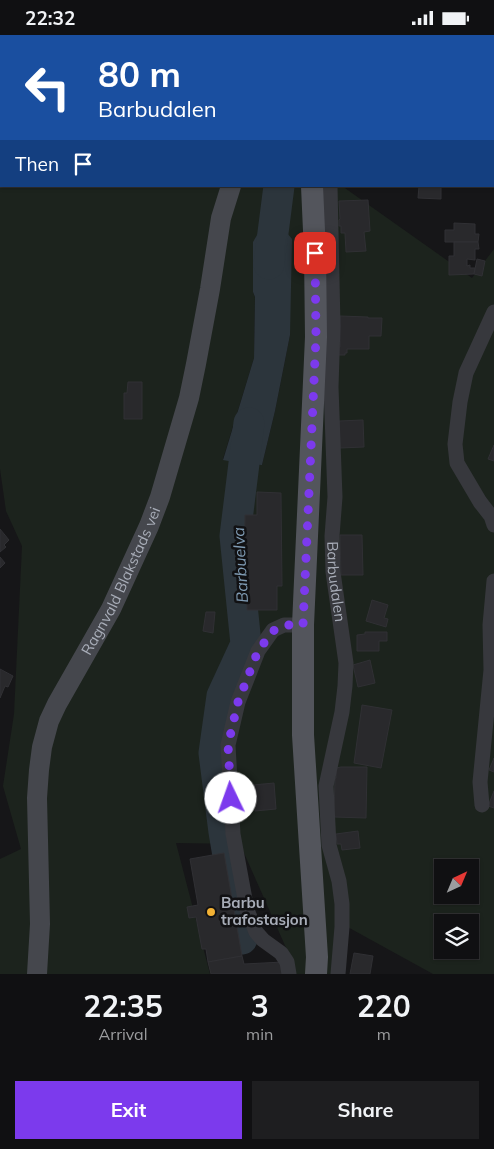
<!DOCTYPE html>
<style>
:root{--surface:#101012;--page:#1e1e20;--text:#f1f3f6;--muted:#9c9d9f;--line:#303032;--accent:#7c3aed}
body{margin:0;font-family:Mulish,sans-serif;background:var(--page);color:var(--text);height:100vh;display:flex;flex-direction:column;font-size:19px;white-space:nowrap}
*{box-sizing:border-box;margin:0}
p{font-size:16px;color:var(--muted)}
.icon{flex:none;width:28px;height:28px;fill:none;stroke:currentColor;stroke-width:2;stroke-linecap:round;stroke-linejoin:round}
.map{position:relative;height:939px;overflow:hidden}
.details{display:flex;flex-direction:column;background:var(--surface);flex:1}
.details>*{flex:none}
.top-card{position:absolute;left:0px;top:0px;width:495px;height:152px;box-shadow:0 1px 4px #0004,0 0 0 1px var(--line);background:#1a4fa0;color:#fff;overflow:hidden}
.needle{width:32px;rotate:44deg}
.tools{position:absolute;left:434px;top:824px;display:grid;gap:10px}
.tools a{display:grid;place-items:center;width:45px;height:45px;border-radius:0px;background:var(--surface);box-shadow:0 1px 4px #0004,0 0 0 1px var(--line);font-size:25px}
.pin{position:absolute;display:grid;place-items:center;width:42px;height:42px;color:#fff;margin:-21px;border-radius:10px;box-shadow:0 2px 8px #0006}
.me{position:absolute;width:55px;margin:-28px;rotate:357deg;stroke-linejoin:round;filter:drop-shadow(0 0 4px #0008)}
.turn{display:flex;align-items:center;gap:18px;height:105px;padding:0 15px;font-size:22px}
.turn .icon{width:65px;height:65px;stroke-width:2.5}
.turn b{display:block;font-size:35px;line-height:42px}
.then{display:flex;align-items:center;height:48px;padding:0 15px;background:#0003;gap:10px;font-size:19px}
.eta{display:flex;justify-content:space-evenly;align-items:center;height:85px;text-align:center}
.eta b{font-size:30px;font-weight:700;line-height:35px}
.cta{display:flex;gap:10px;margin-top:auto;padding:10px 15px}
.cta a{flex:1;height:58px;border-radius:0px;background:var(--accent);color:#fff;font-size:20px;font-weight:700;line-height:58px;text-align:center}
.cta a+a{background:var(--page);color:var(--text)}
.status{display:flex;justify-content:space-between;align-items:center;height:35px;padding:0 25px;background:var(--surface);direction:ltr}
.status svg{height:14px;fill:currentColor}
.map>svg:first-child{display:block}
</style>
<div class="status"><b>22:32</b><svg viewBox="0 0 49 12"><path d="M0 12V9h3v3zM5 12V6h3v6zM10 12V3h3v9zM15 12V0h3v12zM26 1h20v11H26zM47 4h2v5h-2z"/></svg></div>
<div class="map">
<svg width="494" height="939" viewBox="0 0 494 939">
<rect width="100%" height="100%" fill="#161618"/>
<path fill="#1c231d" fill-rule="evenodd" d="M0 0H306V1H1V151H342L472 243 494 214V939H433L344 890 334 939H287V915L240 809 176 808 210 939H0V824L21 814 3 751 14 679 22 511 6 476 0 434ZM253 207 290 300 275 376 262 430 244 429 223 424 254 323 255 262 253 257ZM442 832H470V860H442ZM442 888H470V915H442Z"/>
<path fill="#2c353c" d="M277 186 292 204 290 300 275 376 262 430 244 429 223 425 254 323 255 262 253 257V207L264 188 270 190Z"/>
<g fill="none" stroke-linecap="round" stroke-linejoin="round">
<g stroke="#2c353c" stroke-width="31">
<path d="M282 0V1"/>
<path d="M269 229 279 151"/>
<path d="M242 904 224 797 214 718 222 661 246 609 235 501 249 388"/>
</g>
</g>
<g fill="#29292c" stroke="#303034">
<path d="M198 0H229L230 1H198Z"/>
<path d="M419 151H441V164L418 163Z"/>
<path d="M368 165 370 196 364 197 366 216 346 217 345 198H341V191H339V185L340 184 339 166Z"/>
<path d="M454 188 475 189V199H479L478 207H445V195H454Z"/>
<path d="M454 207H478L479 214H475V225L467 224V231L470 230V233H475L474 239 449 240V221H454Z"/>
<path d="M477 224 485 226 482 241 474 239Z"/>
<path d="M340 281 368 282V283H382L381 301H369V314H347V318H345V320H338V312H340Z"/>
<path d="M128 347H142V384H124V358H127Z"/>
<path d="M363 385 364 412 340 413 339 386Z"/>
<path d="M494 410V426L488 424Z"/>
<path d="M257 457 281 458 282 551H277V575H247V551H244L245 480H257Z"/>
<path d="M0 494 9 505 4 510 6 512 0 517Z"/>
<path d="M340 500H362L363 540H341Z"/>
<path d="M0 522 5 528 0 533Z"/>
<path d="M372 565 388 570 384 583 388 584 386 592 366 586Z"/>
<path d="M206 577H215L213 598 203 596Z"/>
<path d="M365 597H387V606H379V616H357V600L365 599Z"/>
<path d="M370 625 375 648 358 652 353 630Z"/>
<path d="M0 634 13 641 8 652 5 651 0 663Z"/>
<path d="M362 670 392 675 381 733 354 728Z"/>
<path d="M494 723V737L489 735Z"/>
<path d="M341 732H367L366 783 334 782 335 743H336V733Z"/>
<path d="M274 748 276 774 255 776 253 750Z"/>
<path d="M494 756V773L488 771Z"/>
<path d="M358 796 360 813 342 815 341 809H337L336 799Z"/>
<path d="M224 818 242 921 208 927 206 914H202L196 882 189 883 187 872 198 870 190 824Z"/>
<path d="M354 918 373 921 370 939H350Z"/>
<path d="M242 921 244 929 283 927 284 939H211L208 927Z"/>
</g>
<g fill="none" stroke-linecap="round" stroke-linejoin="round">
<g stroke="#37383d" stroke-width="15">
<path d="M242 0V1"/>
<path id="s1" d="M330 151 333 291 331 352 335 462 332 501 333 537 346 628 345 651 342 677 326 751 329 810 339 846 342 869V892L338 939"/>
<path d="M494 277 466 338 460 367 455 409 457 428 480 467 491 481 494 490"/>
<path d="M482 770 480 747 491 635 490 590 494 546"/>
<path d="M289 939 287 927 281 918 263 905 256 897 247 875 233 799 228 710 238 667 258 616 273 595 284 590H303"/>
</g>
<path stroke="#45474d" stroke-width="20" id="s2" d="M37 939 40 889 37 763 39 735 42 712 49 686 57 669 111 574 149 491 160 462 189 363 196 329 210 254 221 183 231 151"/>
<g stroke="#53555c" stroke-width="22">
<path d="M305 0V1"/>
<path d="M312 151 315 218 316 302 303 590V700L317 922 316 939"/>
</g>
</g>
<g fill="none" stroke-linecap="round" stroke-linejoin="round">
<path stroke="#7c3aed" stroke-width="9" stroke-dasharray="0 16.2" d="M231 763 228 710 238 667 258 616 273 596 284 590H303L316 302 315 218"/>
</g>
<circle fill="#f2b134" stroke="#111113" stroke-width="2" cx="211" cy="877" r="5"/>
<g text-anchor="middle" stroke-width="5" stroke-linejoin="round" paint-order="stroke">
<g font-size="15" fill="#a8adb8" stroke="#111113">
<text dy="5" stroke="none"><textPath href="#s2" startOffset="412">Ragnvald Blakstads vei</textPath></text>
<text dy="5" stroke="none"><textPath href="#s1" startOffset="396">Barbudalen</textPath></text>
</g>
<g font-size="15" font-weight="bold" fill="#a8adb8" stroke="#111113" text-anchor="start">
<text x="221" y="873">Barbu<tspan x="221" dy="17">trafostasjon</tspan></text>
</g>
<g font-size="16" font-style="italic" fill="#7f9bb3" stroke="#111113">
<text transform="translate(240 530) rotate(-93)" y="6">Barbuelva</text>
</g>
</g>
</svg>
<div class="tools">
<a><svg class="needle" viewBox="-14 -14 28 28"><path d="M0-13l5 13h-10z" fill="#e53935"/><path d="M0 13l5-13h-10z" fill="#9c9d9f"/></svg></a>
<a><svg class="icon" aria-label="layers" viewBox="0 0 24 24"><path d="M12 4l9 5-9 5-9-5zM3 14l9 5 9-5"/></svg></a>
</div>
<div class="pin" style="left:315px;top:218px;background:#d93025"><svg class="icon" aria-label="arrive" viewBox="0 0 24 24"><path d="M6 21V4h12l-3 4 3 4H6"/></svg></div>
<svg class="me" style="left:231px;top:763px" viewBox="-20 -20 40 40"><circle r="19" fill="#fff"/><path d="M0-13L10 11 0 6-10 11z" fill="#7c3aed"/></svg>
<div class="top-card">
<div class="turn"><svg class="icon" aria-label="left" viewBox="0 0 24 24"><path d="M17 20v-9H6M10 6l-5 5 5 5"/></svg><div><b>80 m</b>Barbudalen</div></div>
<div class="then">Then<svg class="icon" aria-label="arrive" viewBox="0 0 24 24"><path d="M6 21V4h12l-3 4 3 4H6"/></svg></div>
</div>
</div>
<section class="details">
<div class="eta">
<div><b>22:35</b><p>Arrival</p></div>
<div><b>3</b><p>min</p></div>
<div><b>220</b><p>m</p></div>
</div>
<div class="cta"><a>Exit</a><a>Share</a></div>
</section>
